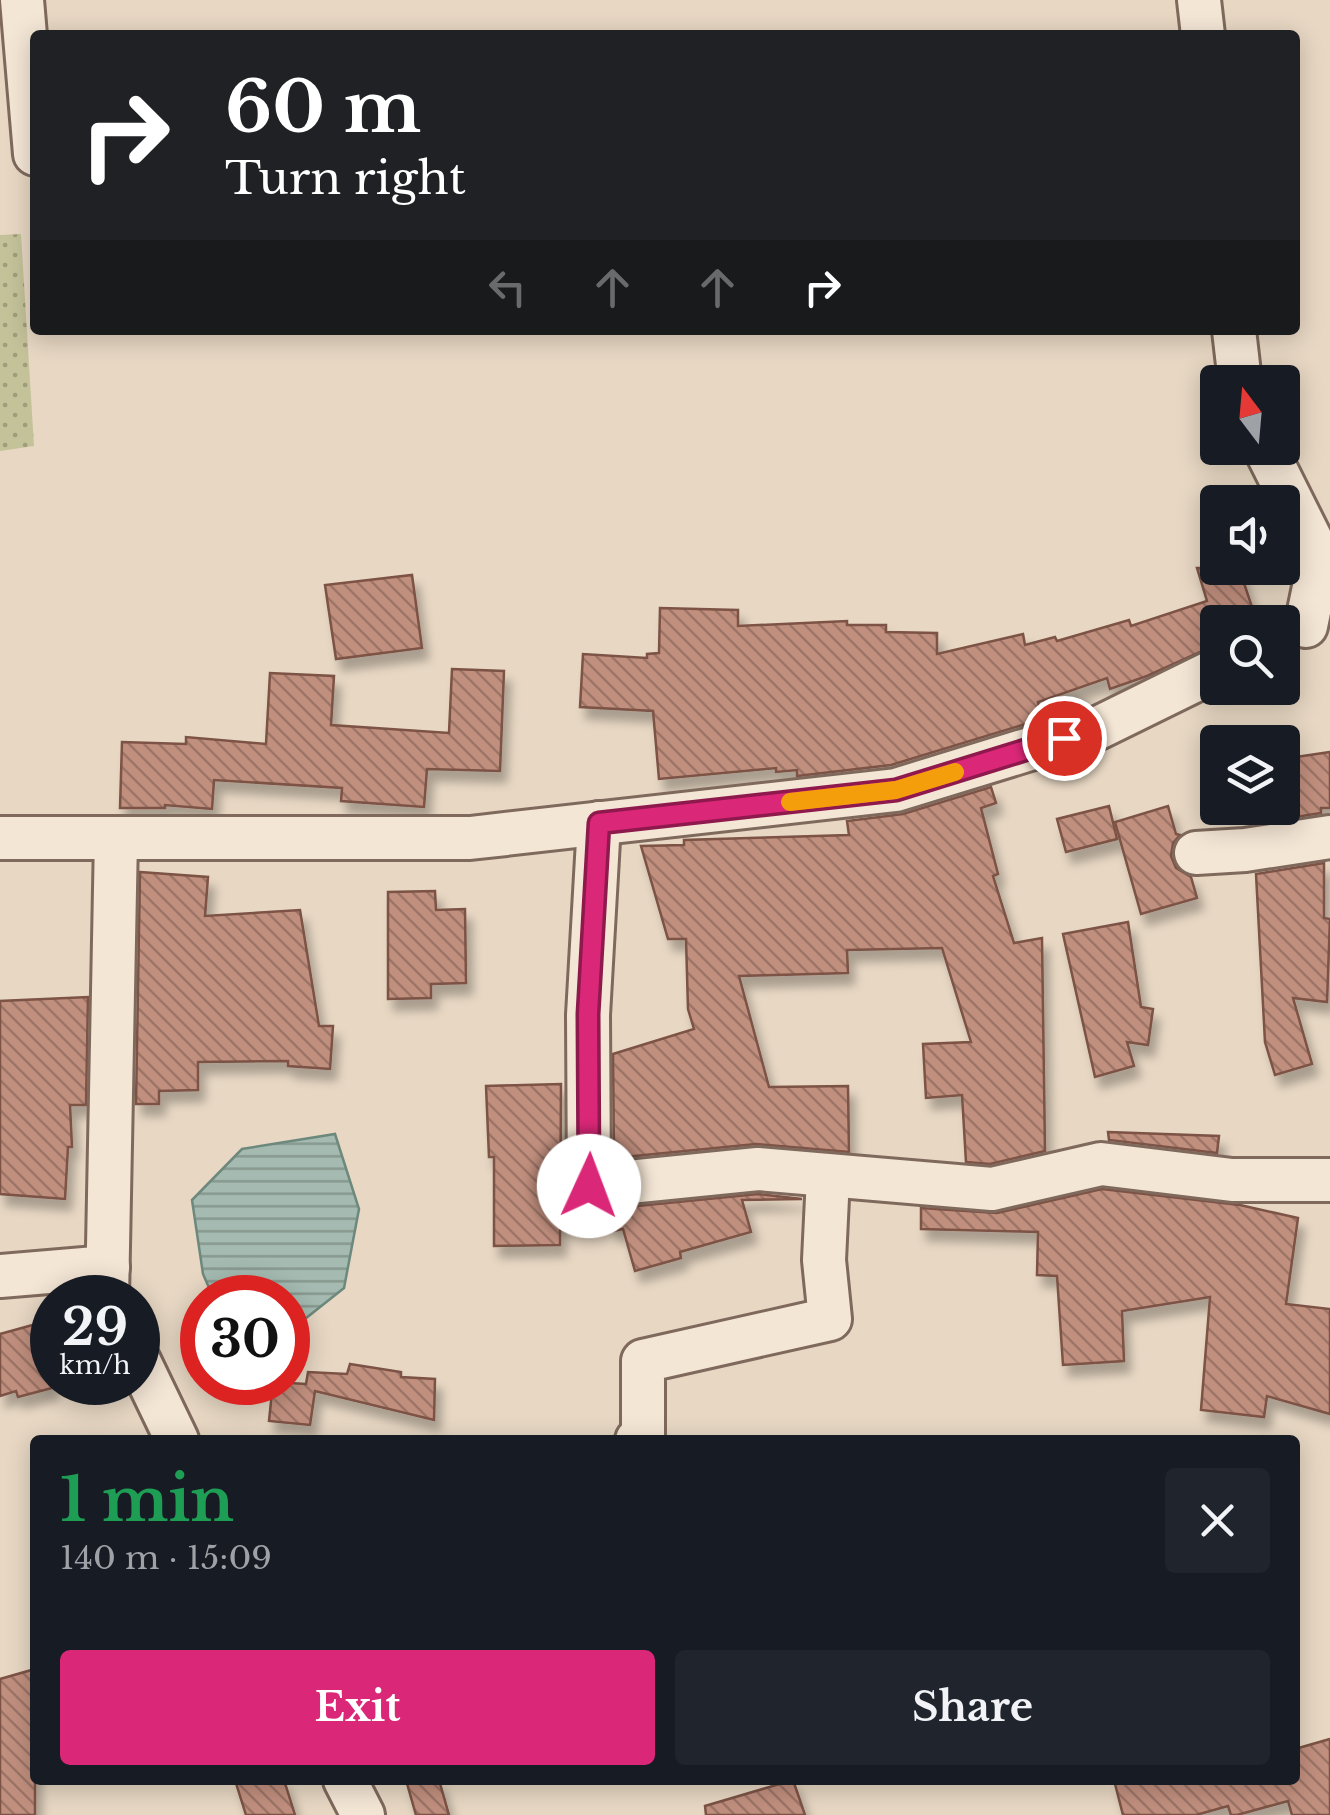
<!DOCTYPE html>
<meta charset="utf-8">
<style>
:root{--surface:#171b24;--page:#20242c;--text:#f1f3f6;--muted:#9ea1a6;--accent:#db2777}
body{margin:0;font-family:"Libre Baskerville",serif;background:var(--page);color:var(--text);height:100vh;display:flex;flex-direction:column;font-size:38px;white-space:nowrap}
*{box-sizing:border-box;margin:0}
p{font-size:32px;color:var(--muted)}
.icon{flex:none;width:55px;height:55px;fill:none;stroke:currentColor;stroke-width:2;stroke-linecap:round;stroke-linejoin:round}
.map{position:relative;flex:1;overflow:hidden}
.side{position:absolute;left:30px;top:1435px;width:1270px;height:350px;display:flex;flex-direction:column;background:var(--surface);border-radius:10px;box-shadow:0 5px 25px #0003}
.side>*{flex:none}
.banner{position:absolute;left:30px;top:30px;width:1270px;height:305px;border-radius:10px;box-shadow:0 5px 25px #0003;background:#202124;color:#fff;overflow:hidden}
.needle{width:65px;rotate:344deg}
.controls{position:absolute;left:1200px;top:365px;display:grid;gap:20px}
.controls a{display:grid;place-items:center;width:100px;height:100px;border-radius:10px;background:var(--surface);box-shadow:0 5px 25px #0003;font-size:50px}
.speed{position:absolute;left:30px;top:1275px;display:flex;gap:20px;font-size:50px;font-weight:700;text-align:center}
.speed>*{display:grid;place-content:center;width:130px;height:130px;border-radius:50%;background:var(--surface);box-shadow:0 5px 25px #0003;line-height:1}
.speed small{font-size:25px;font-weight:400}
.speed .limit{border:15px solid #d22;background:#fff;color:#111}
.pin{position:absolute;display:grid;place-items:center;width:85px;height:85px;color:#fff;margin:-42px;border:5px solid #fff;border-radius:50%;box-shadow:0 2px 10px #0007}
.me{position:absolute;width:110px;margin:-55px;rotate:2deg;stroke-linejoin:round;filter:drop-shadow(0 0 8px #0008)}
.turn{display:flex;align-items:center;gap:35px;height:210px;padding:0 30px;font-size:45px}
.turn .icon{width:130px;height:130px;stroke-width:2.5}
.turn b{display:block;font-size:70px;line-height:85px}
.lanes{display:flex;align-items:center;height:95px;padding:0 30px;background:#0003;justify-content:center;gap:50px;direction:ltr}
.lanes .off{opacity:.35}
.round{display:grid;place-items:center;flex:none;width:105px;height:105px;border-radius:10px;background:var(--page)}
.headline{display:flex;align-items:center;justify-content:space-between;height:170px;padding:0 30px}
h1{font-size:60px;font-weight:700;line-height:75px;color:#1e9e55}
.primary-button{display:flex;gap:20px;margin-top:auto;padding:20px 30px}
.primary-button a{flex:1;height:115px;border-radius:10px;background:var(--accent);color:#fff;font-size:40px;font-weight:700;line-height:115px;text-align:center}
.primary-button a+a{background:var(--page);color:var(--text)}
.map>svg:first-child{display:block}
</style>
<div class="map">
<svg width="1330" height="1815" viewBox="0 0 1330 1815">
<defs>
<pattern id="park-dots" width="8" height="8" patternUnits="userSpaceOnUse" patternTransform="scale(2.5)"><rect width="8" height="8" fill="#c4c299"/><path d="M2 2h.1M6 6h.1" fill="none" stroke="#a09d7c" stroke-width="1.8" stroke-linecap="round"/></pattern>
<pattern id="water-rules" width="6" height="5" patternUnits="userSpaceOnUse" patternTransform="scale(2.5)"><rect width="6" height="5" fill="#a5bbb1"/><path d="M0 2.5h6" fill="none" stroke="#87988f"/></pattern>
<pattern id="building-back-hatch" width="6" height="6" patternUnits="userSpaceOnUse" patternTransform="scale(2.5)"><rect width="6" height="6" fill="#c18f7e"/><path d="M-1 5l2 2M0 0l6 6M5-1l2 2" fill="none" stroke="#9d7567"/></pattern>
<filter id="shadow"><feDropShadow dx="6" dy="11" stdDeviation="5" flood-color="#0004"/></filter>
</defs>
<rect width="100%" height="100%" fill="#e7d7c3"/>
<path fill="url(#park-dots)" d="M21 234 34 446 0 451V235Z"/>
<path fill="url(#water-rules)" stroke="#6d887d" stroke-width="2.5" d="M335 1134 359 1209 344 1288 296 1326 288 1328V1298L213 1297 203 1274 192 1200 242 1149Z"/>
<g fill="url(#building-back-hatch)" stroke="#7b5245" stroke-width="2.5" filter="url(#shadow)">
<path d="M1197 568H1239L1257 622H1218V644L1147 676 1110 689 1107 678 1038 702 1042 719 891 765 797 776V770L776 772V768L659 779 653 711 580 707 583 654 647 658V654L659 653 660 608 738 610V626L847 621V625H886V632L937 633V654L1023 634 1025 645 1055 637 1057 641 1129 620 1131 626 1207 601Z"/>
<path d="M412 575 422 648 336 659 325 585Z"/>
<path d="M452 669 504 671 500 771 427 769 424 807 341 801 342 788 214 780 212 809 165 805V808H120L122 742 186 744V737L266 744 270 673 334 676 331 725 449 733Z"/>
<path d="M1330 752V808H1321V813L1252 824 1250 808H1282V759Z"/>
<path d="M991 787 996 803 981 808 998 874 993 876 1014 943 1042 938 1045 1151 990 1164 966 1162 962 1095 926 1098 923 1044 971 1042 942 948 847 950 848 973 739 976 769 1087 848 1086 849 1152 756 1144 614 1158 613 1054 694 1029 688 1009 686 939H668L641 846 684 845V840L849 835 847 821 903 814Z"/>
<path d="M1109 806 1117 839 1066 852 1057 819Z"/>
<path d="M1168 806 1176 834 1180 835 1173 843 1171 856 1176 868 1191 877 1197 898 1141 914 1115 822Z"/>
<path d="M1324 863V918L1330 919 1327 1002 1293 998 1312 1064 1275 1075 1265 1042 1256 874Z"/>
<path d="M140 872 208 877 205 916 300 910 319 1026H333L330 1069 288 1066V1061L198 1062V1090L159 1091V1104H136Z"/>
<path d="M435 891 436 910 465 909 466 983 431 984V998L388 999V892Z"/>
<path d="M1128 922 1141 1007 1153 1009 1148 1045 1127 1042 1134 1066 1095 1077 1063 934Z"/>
<path d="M88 997 86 1105H70L72 1147H68L65 1199 0 1194V1001Z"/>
<path d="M561 1084 560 1245 494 1246V1157H489L486 1086Z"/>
<path d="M1108 1132 1219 1136 1217 1153 1109 1140Z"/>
<path d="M1102 1189 1240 1205 1298 1218 1286 1304 1330 1309V1414L1267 1396 1264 1417 1201 1410 1210 1297 1122 1311 1124 1361 1063 1365 1057 1276 1037 1275 1038 1232 921 1229V1208L997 1213Z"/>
<path d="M758 1194 802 1199 742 1200 751 1232 680 1252 681 1258 635 1271 623 1229 613 1231 607 1209Z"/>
<path d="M36 1324 39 1333 52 1329V1388L18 1397 16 1391 0 1396V1334Z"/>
<path d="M350 1364 401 1372V1377L435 1379 434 1420 315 1391 310 1425 269 1421 273 1382 306 1384 308 1372 347 1374Z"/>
<path d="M35 1669V1815H0V1679Z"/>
<path d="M1330 1739V1815H1292L1288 1801 1237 1815H1231L1228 1806 1196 1815H1123L1114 1780H1295V1749Z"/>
<path d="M235 1780H284L295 1815H246Z"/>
<path d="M406 1780H439L449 1815H416Z"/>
<path d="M793 1780 805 1815H706L705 1806Z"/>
</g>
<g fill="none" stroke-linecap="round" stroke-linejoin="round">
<defs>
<g id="street">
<path d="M22 0 35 154"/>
<path d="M1199 0 1203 35"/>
<path d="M1234 330 1240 382"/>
<path d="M1265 448 1320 558 1306 626"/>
<path d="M599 823 588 1015 589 1186 758 1169 992 1189 1101 1164 1232 1180H1330"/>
<path d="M0 838H470L896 790 1098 728 1218 669"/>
<path d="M1196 853 1245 850 1330 837"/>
<path d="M0 1276 108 1267"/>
<path d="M107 1298 116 838"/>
<path d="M138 1359 177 1440"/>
<path d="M637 1440 643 1439V1361L830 1319 824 1260 828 1177"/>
<path d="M345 1780 363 1815"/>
</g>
</defs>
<use href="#street" stroke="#7f695c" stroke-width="48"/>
<use href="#street" stroke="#f4e6d5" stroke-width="42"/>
</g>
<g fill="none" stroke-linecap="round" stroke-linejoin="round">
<defs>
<path id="route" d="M589 1186 588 1014 599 823 896 790 1064 738"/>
</defs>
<use href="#route" stroke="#8e194d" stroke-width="25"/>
<use href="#route" stroke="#db2777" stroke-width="18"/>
<path stroke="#f59e0b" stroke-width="18" d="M790 802 896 790 955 772"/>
</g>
</svg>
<div class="controls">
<a><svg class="needle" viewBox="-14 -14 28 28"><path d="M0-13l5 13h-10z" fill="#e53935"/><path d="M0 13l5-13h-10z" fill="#9ea1a6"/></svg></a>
<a><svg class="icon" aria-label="sound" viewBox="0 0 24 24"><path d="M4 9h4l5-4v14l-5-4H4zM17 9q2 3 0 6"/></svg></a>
<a><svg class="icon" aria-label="search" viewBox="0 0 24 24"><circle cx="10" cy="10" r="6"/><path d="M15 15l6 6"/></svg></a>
<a><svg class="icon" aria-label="layers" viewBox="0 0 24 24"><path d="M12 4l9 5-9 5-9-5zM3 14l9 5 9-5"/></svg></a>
</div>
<div class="speed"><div>29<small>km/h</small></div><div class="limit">30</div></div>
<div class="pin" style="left:1064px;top:738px;background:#d93025"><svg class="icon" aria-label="arrive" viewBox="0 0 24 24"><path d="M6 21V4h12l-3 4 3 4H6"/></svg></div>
<svg class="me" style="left:589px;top:1186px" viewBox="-20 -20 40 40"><circle r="19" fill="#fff"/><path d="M0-13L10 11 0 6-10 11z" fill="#db2777"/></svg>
<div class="banner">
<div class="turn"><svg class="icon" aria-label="right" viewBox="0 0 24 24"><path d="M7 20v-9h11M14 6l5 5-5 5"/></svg><div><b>60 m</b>Turn right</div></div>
<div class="lanes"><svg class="icon off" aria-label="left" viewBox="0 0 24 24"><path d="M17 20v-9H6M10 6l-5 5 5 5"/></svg><svg class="icon off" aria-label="ahead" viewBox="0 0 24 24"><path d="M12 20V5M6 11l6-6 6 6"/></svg><svg class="icon off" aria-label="ahead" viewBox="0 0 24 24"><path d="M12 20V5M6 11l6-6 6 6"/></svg><svg class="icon" aria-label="right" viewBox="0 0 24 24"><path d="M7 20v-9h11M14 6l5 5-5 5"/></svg></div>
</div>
<section class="side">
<div class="headline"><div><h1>1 min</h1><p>140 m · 15:09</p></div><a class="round"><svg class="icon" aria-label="close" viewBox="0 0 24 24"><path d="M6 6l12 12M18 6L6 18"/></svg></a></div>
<div class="primary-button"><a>Exit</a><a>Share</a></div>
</section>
</div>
